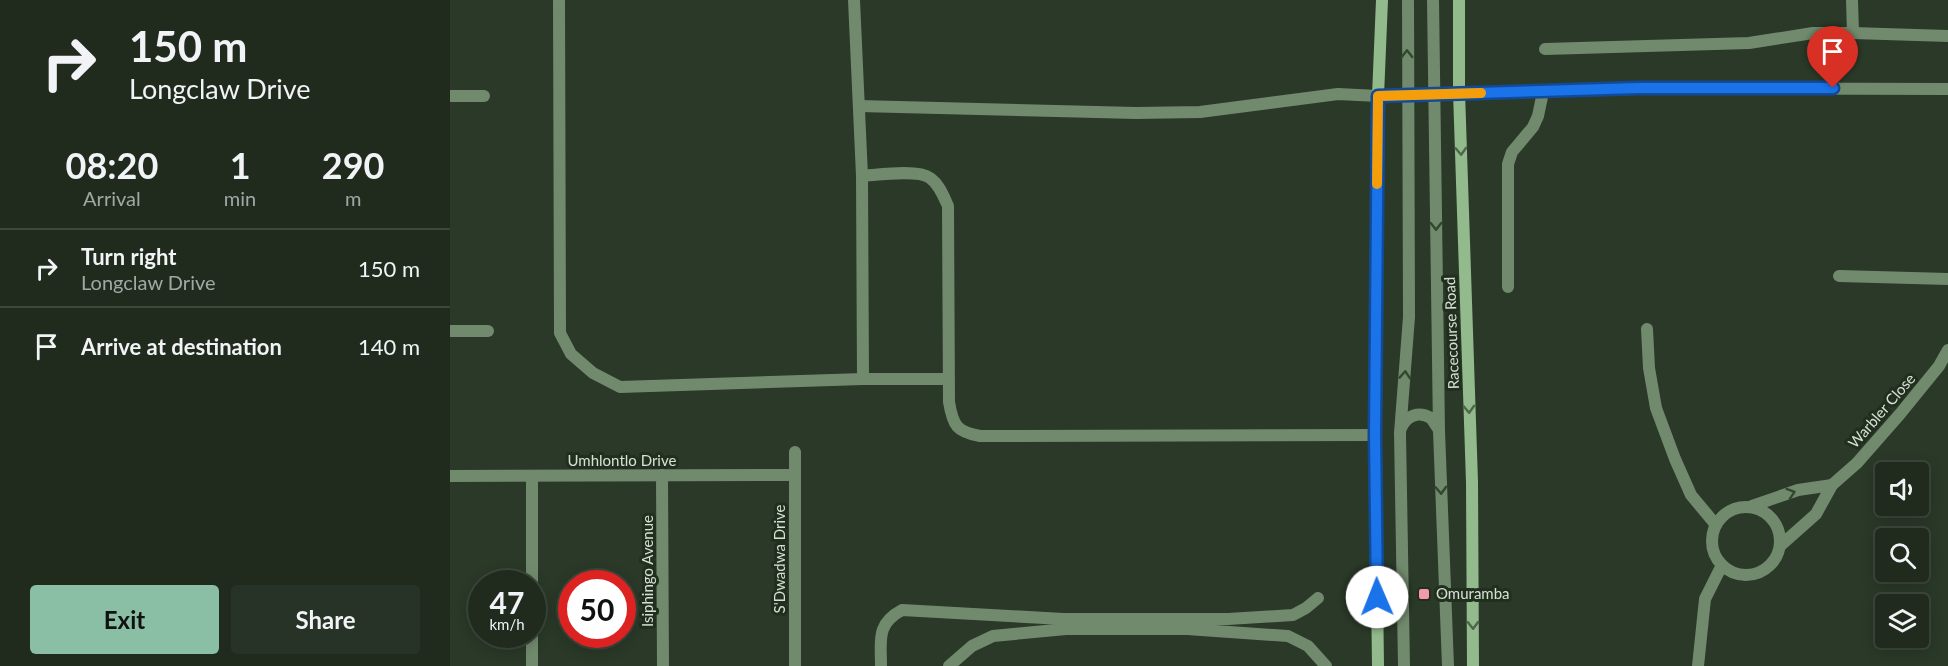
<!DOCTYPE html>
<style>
:root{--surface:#202b1e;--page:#283327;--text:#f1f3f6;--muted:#a2a7a4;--line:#3d473c;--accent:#8abfa5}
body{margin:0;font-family:Lato,sans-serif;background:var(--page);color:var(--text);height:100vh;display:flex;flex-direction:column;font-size:22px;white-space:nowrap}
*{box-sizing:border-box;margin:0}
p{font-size:20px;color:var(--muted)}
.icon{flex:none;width:33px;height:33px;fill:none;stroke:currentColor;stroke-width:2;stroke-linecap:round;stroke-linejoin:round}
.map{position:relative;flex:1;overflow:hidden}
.side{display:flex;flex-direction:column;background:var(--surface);width:450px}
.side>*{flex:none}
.hud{background:#202b1e;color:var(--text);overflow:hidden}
.controls{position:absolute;left:1425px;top:462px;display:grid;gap:12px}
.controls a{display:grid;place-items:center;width:54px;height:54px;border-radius:6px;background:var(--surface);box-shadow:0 3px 15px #0003,0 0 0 2px var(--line);font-size:30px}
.speed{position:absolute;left:18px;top:570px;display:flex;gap:12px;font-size:30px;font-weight:700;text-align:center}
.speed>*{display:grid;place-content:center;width:78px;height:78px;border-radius:50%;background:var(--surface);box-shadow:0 3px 15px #0003,0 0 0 2px var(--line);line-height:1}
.speed small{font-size:15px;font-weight:400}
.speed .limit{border:9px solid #d22;background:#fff;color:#111}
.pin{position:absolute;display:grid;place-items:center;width:51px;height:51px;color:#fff;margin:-62px -26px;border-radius:50% 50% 50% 0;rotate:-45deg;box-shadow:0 0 6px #0007}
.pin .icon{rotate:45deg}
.me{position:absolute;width:66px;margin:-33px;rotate:359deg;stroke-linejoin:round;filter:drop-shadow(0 0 4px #0008)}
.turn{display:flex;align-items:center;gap:21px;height:126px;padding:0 30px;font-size:27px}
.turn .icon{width:78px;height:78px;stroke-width:2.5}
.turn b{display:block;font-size:42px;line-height:51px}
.eta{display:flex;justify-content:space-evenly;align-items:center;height:102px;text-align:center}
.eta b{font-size:36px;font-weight:700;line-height:42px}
.primary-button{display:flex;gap:12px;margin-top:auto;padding:12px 30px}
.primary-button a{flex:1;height:69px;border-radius:6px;background:var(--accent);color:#111;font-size:24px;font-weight:700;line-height:69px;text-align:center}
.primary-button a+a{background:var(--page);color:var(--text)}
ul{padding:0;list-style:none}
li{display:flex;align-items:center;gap:18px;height:78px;padding:0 30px;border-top:2px solid var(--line)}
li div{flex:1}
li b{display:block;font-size:22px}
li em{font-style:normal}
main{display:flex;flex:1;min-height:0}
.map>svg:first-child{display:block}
</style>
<main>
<section class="side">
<div class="hud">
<div class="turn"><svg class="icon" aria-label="right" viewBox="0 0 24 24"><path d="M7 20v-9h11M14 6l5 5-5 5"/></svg><div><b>150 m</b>Longclaw Drive</div></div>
</div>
<div class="eta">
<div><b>08:20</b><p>Arrival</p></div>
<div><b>1</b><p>min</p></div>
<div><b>290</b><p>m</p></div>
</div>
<ul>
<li><svg class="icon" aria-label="right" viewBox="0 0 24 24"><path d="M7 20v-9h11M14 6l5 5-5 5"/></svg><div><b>Turn right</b><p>Longclaw Drive</p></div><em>150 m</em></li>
<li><svg class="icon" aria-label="arrive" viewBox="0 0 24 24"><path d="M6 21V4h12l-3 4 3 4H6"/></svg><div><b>Arrive at destination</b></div><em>140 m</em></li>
</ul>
<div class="primary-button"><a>Exit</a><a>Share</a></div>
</section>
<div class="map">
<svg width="1498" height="666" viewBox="0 0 1498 666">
<rect width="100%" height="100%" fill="#2a3928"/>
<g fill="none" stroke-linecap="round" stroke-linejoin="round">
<g stroke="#718a6d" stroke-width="12">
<path d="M109 0 110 333 121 354 143 373 170 387 413 379H498"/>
<path d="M404 0 412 176 413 379"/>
<path d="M983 0 989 431 998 666"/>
<path d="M1403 33 1498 36"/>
<path d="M1095 49 1299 43 1363 33H1403L1402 0"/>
<path d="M409 106 686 113 750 112 888 94 928 96"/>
<path d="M412 176C428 175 468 169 480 178 489 184 494 197 498 206L499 402C503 426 507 432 530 436L925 435"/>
<path d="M1389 276 1498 279"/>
<path d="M1058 287V164L1062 152 1083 127 1088 116 1093 92"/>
<path d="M1197 329 1199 368 1206 408 1225 459 1241 495 1266 525"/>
<path d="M951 428C957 415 969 411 981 418L989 430"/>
<path d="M1302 506 1348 490 1382 485"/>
<circle cx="1296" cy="541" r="34"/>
<path d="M1330 546 1366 514 1382 485 1407 463 1450 414 1489 366 1498 350"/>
<path d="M431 666C431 640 426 624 452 610L613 619H778L843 615 856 608 868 598"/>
<path d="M499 666 522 646 543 636 616 629H737L838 636 858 646 876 666"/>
<path d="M954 666 950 433 959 317 958 0"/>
<path d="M1248 666 1255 599 1272 565"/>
</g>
<g stroke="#718a6d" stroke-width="12">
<path d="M0 96H34"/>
<path d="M928 96 1188 88 1498 89"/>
<path d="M0 331H38"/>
<path d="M345 452V666"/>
<path d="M212 475 213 666"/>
<path d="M0 476 345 475"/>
<path d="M82 476V584"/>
<path d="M82 634V666"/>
</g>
<g stroke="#93ba8c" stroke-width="12">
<path d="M1009 0V92L1022 482 1023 666"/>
<path d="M928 666 925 435 928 96 932 0"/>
</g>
</g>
<defs><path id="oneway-chevron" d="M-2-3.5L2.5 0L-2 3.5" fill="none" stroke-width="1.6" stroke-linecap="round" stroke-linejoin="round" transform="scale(1.5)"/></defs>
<g stroke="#344632">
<use href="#oneway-chevron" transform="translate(957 54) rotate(-90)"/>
<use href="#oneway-chevron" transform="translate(986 226) rotate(89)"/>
<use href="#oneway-chevron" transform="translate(955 375) rotate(-86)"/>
<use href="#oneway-chevron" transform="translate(991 490) rotate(88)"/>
<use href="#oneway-chevron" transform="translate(1341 493) rotate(-18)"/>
</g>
<g stroke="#4e674a">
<use href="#oneway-chevron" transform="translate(1011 151) rotate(88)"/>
<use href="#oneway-chevron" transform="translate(1019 409) rotate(88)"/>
<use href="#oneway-chevron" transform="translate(1023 625) rotate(89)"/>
</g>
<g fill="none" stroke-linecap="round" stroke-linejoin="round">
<defs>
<path id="route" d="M927 597 925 435 928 96 1188 88H1383"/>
</defs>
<use href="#route" stroke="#114b97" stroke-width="15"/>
<use href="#route" stroke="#1a73e8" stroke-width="10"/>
<path stroke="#f59e0b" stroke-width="10" d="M927 184 928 96 1031 93"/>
</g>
<rect fill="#f29ab0" stroke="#202f1e" stroke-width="2" x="968" y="588" width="12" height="12" rx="3"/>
<g text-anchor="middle" stroke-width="6" stroke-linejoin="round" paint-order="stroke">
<g font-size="15" fill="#d7e0d5" stroke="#202f1e">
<text transform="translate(1002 333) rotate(-92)" y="5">Racecourse Road</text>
<text transform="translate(1432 411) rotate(-49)" y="5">Warbler Close</text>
<text x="172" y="466">Umhlontlo Drive</text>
<text transform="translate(330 559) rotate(-90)" y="5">S'Dwadwa Drive</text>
<text transform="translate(198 571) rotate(-90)" y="5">Isiphingo Avenue</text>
</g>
<g font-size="15" fill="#d7e0d5" stroke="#202f1e" text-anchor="start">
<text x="986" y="599">Omuramba</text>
</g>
</g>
</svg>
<div class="controls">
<a><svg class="icon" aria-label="sound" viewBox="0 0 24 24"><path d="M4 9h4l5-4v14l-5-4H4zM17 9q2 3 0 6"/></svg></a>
<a><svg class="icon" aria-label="search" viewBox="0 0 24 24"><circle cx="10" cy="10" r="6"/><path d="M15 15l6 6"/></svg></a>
<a><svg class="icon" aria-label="layers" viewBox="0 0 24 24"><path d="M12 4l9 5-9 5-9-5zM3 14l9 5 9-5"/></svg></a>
</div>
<div class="speed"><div>47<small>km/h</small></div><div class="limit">50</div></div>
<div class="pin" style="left:1383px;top:88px;background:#d93025"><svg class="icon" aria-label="arrive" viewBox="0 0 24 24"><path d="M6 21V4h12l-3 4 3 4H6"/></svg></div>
<svg class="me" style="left:927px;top:597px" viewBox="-20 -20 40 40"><circle r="19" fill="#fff"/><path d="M0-13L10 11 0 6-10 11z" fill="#1a73e8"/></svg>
</div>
</main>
